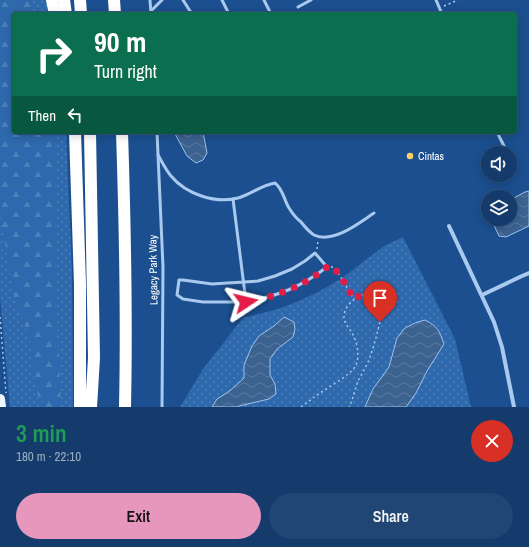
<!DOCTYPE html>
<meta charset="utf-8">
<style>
:root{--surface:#143b6b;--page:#214673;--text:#f1f3f6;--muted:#9dadc1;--line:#33557e;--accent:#e797bd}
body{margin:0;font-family:"Archivo Narrow",sans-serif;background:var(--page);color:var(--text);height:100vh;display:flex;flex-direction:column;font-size:15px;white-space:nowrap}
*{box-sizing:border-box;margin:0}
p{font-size:13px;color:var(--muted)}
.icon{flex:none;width:22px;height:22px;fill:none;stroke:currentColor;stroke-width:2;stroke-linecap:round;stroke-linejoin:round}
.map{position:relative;height:407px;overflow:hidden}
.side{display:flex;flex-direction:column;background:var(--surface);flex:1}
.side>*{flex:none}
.guide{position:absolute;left:12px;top:12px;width:505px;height:122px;border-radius:4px;box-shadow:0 2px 10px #0003,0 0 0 1px var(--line);background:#0b6e4f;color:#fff;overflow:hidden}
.fabs{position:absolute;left:481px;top:146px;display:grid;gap:8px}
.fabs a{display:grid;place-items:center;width:36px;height:36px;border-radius:50%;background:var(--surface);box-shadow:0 2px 10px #0003,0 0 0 1px var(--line);font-size:20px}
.pin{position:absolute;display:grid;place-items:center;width:34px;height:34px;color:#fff;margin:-41px -17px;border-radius:50% 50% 50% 0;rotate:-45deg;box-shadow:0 0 4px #0007}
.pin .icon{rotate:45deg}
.me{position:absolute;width:44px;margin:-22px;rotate:80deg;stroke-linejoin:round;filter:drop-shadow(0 0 3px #0008)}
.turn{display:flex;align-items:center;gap:14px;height:84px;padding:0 16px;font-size:18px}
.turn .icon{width:52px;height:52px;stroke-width:2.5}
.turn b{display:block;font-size:28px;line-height:34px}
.then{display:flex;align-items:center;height:38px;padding:0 16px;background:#0003;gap:8px;font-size:15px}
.round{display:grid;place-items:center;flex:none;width:42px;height:42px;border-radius:21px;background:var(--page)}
.headline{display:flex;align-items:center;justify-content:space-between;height:68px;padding:0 16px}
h1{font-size:24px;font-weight:600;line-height:30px;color:#1e9e55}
.button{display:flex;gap:8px;margin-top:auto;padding:8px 16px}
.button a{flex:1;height:46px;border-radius:24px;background:var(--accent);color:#111;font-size:16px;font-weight:600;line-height:46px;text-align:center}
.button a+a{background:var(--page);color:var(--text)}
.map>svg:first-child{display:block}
</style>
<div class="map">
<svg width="529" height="407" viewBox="0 0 529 407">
<defs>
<pattern id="grass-dots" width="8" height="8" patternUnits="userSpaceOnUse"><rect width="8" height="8" fill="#2e69ad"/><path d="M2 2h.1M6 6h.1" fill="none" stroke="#4d80b9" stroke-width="1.8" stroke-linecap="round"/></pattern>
<pattern id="forest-firs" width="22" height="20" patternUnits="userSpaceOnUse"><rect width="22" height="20" fill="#2e69ad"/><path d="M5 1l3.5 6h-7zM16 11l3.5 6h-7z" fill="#4d80b9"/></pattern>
<pattern id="water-waves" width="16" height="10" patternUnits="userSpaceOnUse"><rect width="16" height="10" fill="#3c6290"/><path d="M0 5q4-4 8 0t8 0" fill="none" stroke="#597aa1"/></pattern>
</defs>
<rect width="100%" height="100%" fill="#1b4f8f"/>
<g fill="url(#grass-dots)">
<path d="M0 0H49L51 14H14V132H66L72 270 73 407H10L0 297Z"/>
<path d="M403 237 455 339 471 407H180L203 369 243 318 278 309 301 300 320 291 342 278 384 246Z"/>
</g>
<path fill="url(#forest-firs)" d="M0 0H29L32 14H14V132H57V133L56 278 61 407H41L35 384 29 337 14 298 6 251 0 201Z"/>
<g fill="url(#water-waves)" stroke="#9cc4f0">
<path d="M174 132H203L207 153 203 160 196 163 187 156Z"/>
<path d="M529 191V226L506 237 499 236 491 219H510V200L525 192Z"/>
<path d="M284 317 294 322 295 329 293 337 277 349 270 359V375L275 384 276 394 269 399 239 406 238 407H212L217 399 231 390 244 378V365L252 346 259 336 274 326Z"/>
<path d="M425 320C438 327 439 330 444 344L427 371 416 393 406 407H365L373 389 389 367 397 338 405 328 415 323Z"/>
</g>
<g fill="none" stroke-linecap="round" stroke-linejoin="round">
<g stroke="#a9c9ee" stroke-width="1.5" stroke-dasharray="2 3" stroke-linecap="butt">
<path d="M444 6 458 0"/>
<path d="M317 249 318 241"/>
<path d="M331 267H333C342 277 347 288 354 299"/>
<path d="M0 317 6 393"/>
<path d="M301 407C305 404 309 401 313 398 323 390 352 375 356 365 360 355 357 341 352 333 349 328 344 323 344 317 343 305 363 289 374 295 377 296 382 300 383 303 384 308 382 314 381 318 377 333 374 348 368 362 365 369 361 375 358 381 355 390 353 399 349 407"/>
</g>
<g stroke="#a9c9ee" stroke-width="3">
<path d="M150 0 151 14"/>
<path d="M183 0 190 11 193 14"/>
<path d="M222 0 229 14"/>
<path d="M264 0 271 14"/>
<path d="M436 0 442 14"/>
<path d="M298 7 311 0"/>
<path d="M150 12 162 0"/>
<path d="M157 132 163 267 162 407"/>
<path d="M497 132 506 150"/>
<path d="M158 155C162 162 166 170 171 176 186 194 215 204 238 198 251 194 262 185 275 183 283 189 284 200 289 208 292 213 296 218 301 222 305 227 309 232 314 235 333 244 359 223 374 213"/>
<path d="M233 199 246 302C278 296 301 287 327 267L315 253 305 261 292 269 275 276 258 281 212 284 183 280H179L177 295 183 299 203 302H246"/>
</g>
<g stroke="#a9c9ee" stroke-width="4">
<path d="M449 226 494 322 502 347 514 407"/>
<path d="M482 295 522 276 529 273"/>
</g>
<path stroke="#f0f6ff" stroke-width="10" d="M0 399 1 407"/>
<g stroke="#fff" stroke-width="12">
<path d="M52 0 55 14"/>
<path d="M64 0 66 14"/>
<path d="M80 0 81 14"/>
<path d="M114 0 115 14"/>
<path d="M75 132 80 284V407"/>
<path d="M90 132 94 358 91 407"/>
<path d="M122 132C125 224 127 315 125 407"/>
</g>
</g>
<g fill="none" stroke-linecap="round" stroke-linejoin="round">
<path stroke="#e11d48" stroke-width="7" stroke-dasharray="0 12.6" d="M246 302C277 296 302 287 327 267H333C342 277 347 288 354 299 363 293 378 290 382 303 384 309 381 317 380 322"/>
</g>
<circle fill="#ffd166" stroke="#1b4f8f" stroke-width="1.5" cx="410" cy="156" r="4"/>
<g text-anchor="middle" stroke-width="3" stroke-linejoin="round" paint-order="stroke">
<g font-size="11" fill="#fff" stroke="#1b4f8f" text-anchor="start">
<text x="418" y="160">Cintas</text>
</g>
<g font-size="11" fill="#fff" stroke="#1b4f8f">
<text transform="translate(153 270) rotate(-91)" y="4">Legacy Park Way</text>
</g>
</g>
</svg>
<div class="fabs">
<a><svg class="icon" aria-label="sound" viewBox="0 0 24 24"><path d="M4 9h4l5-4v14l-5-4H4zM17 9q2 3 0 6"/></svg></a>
<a><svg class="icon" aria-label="layers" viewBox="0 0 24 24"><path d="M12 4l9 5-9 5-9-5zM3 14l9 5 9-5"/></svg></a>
</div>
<div class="pin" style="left:380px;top:322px;background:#d93025"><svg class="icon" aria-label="arrive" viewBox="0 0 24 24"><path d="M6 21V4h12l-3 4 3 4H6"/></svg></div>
<svg class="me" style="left:246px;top:302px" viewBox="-20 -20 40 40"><path d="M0-17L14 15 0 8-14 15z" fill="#e11d48" stroke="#fff" stroke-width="4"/></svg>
<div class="guide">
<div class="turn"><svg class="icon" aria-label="right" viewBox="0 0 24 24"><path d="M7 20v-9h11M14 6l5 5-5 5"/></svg><div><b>90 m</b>Turn right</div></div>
<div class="then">Then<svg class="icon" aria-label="left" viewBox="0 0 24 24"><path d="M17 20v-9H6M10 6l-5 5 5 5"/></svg></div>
</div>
</div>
<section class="side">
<div class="headline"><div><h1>3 min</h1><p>180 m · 22:10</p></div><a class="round" style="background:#d93025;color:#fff"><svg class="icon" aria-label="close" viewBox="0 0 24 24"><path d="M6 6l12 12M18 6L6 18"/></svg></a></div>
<div class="button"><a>Exit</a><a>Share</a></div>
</section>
